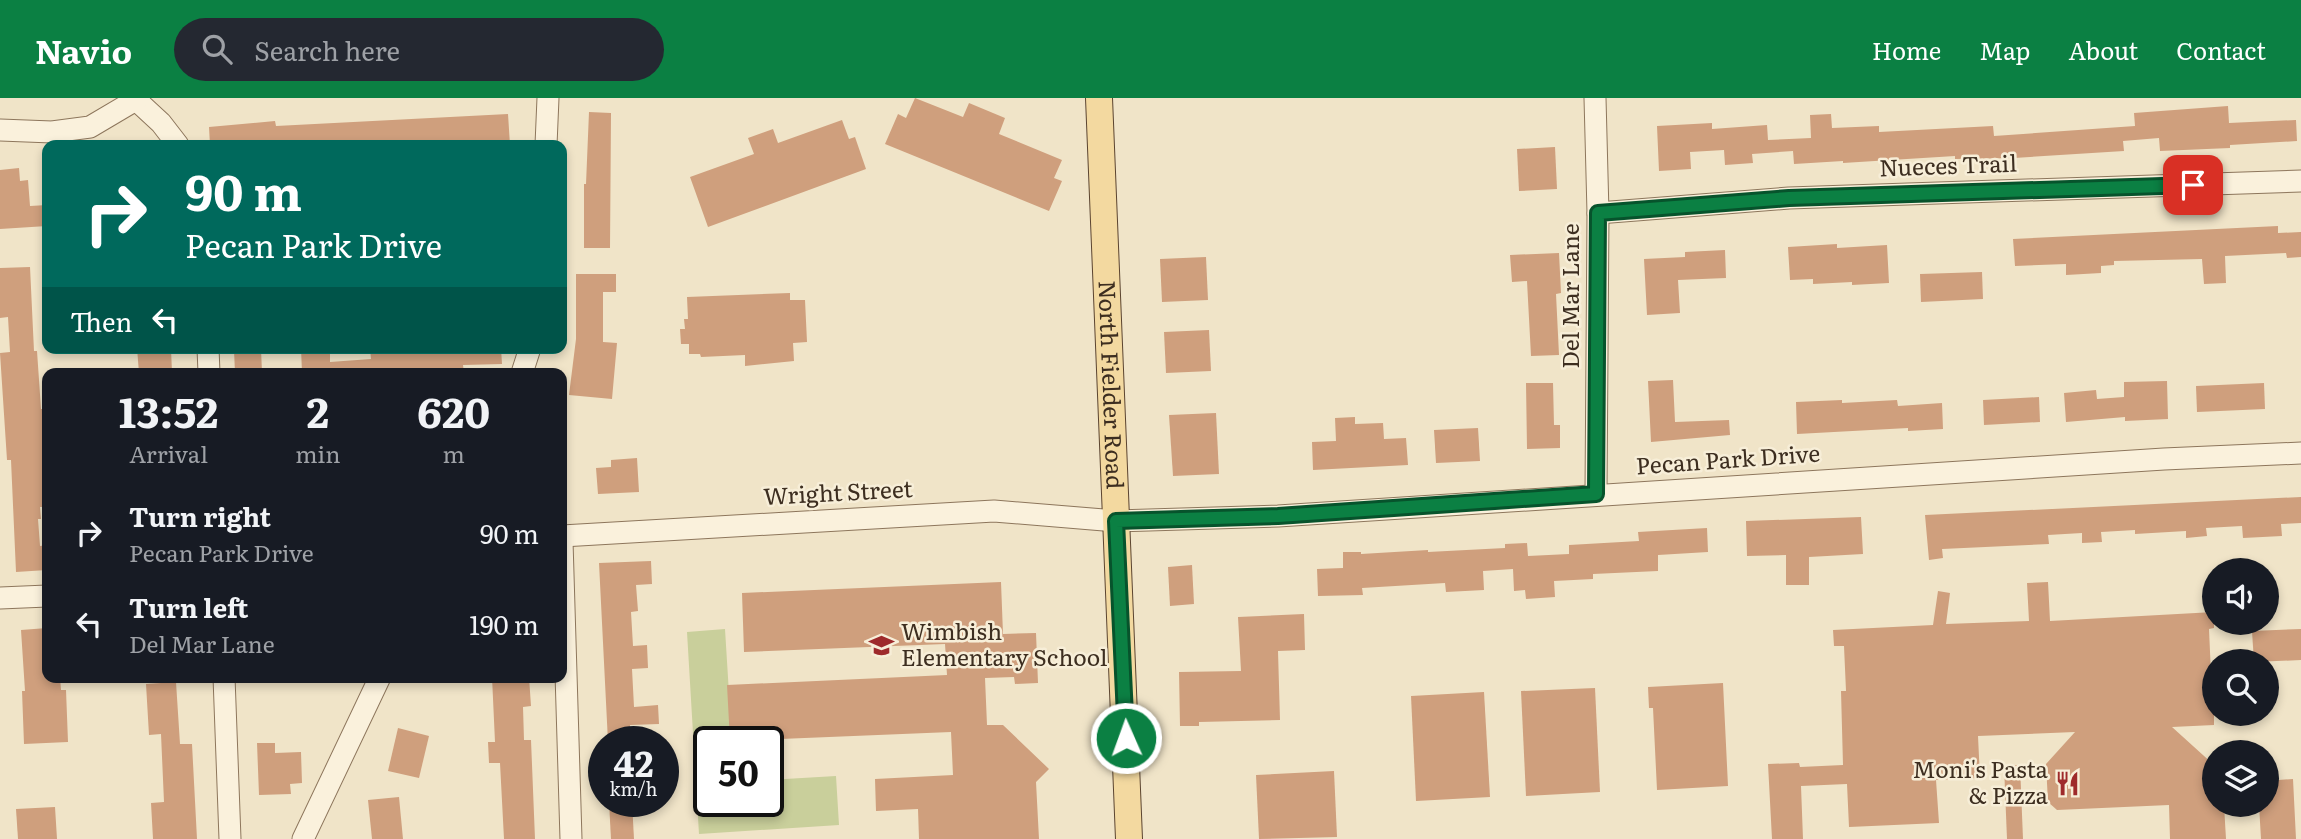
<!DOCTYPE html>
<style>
:root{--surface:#171b24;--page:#242831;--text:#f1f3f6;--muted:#9ea1a6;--accent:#0b8043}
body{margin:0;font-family:Literata,serif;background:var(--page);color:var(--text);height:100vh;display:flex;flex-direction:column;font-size:26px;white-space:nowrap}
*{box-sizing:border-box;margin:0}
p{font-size:23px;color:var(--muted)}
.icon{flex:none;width:38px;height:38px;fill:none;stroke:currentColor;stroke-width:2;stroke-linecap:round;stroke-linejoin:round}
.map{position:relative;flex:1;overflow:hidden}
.drawer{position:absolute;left:42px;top:270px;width:525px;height:315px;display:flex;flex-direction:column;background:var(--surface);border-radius:14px;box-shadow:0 4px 10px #0003}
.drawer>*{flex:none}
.guide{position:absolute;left:42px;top:42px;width:525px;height:214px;border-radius:14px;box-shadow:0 4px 10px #0003;background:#00695c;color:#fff;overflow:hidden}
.tools{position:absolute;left:2202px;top:460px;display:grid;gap:14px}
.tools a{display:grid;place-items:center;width:77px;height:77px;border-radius:50%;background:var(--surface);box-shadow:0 4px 10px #0003;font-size:35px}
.speed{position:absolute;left:588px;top:628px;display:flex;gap:14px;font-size:35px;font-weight:700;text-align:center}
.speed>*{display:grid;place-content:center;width:91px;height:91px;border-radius:50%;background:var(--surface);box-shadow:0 4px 10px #0003;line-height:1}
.speed small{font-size:18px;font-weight:400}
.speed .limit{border:4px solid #111;border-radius:10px;background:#fff;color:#111}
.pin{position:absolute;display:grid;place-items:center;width:60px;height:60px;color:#fff;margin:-30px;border-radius:14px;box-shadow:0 4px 10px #0006}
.me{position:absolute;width:77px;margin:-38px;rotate:358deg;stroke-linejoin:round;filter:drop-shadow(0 0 5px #0008)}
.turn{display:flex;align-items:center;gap:24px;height:147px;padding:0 28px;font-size:32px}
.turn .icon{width:91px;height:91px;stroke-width:2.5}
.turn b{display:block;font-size:49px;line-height:60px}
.then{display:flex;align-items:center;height:66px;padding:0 28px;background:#0003;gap:14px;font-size:26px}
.eta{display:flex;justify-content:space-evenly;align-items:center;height:119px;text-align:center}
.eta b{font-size:42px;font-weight:700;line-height:49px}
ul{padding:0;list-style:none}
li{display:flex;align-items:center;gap:21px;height:91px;padding:0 28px}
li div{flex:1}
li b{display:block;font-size:26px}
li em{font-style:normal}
header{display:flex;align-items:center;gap:42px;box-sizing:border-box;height:98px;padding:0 35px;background:var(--accent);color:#fff}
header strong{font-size:33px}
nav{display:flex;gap:38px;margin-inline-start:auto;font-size:24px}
.search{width:490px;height:63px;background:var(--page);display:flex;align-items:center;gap:18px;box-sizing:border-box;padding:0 24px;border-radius:38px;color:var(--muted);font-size:26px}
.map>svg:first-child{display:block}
</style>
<header>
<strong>Navio</strong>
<div class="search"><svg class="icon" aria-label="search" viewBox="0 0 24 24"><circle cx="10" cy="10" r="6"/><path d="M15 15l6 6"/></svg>Search here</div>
<nav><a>Home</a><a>Map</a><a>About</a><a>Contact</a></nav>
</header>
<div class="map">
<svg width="2301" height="741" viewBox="0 0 2301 741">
<rect width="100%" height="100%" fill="#f0e4c8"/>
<path fill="#c9cf9b" d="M725 531 732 644H709V704H768V682L836 678 839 727 699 736 687 534Z"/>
<g fill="#cf9f7d">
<path d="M915 0 963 19 969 5 1005 20 999 36 1062 62 1054 80 1062 83 1049 113 885 46 898 16 906 20Z"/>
<path d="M2228 8 2229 25 2296 22 2297 43 2230 47V50L2160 53 2159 40 2123 43 2124 53 2014 60 1955 61V58L1843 65V63L1794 66 1793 53 1752 56 1753 65 1725 67 1724 52 1690 54 1691 71 1659 73 1657 28 1712 25V31L1767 27 1768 42 1811 40 1810 17 1831 16 1832 30 1879 28V34L1993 28 1994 38 2135 28 2134 15Z"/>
<path d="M589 14 611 15 610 150H584V86H586Z"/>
<path d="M508 16 510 47H210L209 29 275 23 276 28Z"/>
<path d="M842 22 849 41 855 39 866 71 708 129 690 79 754 56 748 40 773 31 778 45Z"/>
<path d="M1555 49 1557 91 1519 93 1517 51Z"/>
<path d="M19 70 20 83 28 82 30 108 47 107V128L0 131V72Z"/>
<path d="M2278 128V135L2301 134V159L2287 160 2286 155 2225 158 2226 185 2204 186 2202 161 2114 163V167L2101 168V175L2066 177V166L2015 168 2013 141Z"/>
<path d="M1837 146V150L1887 147 1889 185 1852 187V184L1813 186V181L1790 182 1788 149Z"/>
<path d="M1725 152 1726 180 1678 182 1680 215 1647 217 1644 161 1685 159V154Z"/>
<path d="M1559 155 1561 195 1556 196 1559 257 1531 258 1527 183 1512 184 1510 157Z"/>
<path d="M1206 159 1208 202 1162 204 1160 161Z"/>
<path d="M30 169 34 253H37L41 311H44L47 409H40L41 421H38L40 448 47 447V472L16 474 11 362H7L0 255 10 254 8 219 0 220V170Z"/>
<path d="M1982 174 1983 201 1921 204 1920 176Z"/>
<path d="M576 176H616V194H603V244L617 245 612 301 569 297 576 241Z"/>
<path d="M790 195V202H805L807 244 793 245 794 263 745 268V257L701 259 700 256H689V246H681L680 231H685L684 221H688L687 199Z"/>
<path d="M1209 232 1211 273 1166 275 1164 234Z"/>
<path d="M137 250H171L172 275H139Z"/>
<path d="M261 250 262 275H235L234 252Z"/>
<path d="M301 250H330V264L371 261 370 250H501L502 266 463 267 464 275H302Z"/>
<path d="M1673 282 1675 324 1729 322 1730 337 1651 344 1648 283Z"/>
<path d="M2167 283 2168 321 2125 323V319L2066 324 2064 295 2096 292 2097 301 2124 299V284Z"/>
<path d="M1526 285H1553L1554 327H1560V350L1527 351Z"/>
<path d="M2264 285 2265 311 2197 314 2196 288Z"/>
<path d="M2039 299 2040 324 1984 327 1983 302Z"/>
<path d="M1842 302V305L1897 302 1898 308 1942 305 1943 331 1908 333V330L1797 336 1796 304Z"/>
<path d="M1216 315 1219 376 1173 378 1169 317Z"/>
<path d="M1355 319V326L1383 325 1384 341 1406 340 1408 367 1313 372 1312 344 1336 343 1335 320Z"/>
<path d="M1478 330 1480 363 1436 365 1434 332Z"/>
<path d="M637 360 639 394 598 396 596 370 611 369V362Z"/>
<path d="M2301 399V425L2281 426 2282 438 2243 440 2242 428 2206 430 2207 438 2186 440V433L2135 436V432L2101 434 2102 444 2082 445V435L2048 437 2049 446 1942 451 1943 460 1929 462 1925 417Z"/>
<path d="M1861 419 1863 456 1809 459V487H1786V457L1747 458 1746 423Z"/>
<path d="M1707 430 1708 454 1658 457V473L1593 476V481L1554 483 1555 499 1526 501 1525 492 1514 493 1513 471 1483 473 1484 492 1446 494 1445 485 1362 490 1363 497 1318 498 1317 471 1343 470V454H1361V456L1428 452V454L1505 450V446L1527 445 1528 458 1569 456V447L1639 443 1638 434Z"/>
<path d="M651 463 652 486 636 487 638 513 631 514 633 548 647 547 648 570 632 571 634 609 658 607 659 626 630 627 631 644H608L599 465Z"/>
<path d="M1192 467 1194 506 1170 508 1168 469Z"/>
<path d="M1001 484 1003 536 1036 535 1038 585 1015 586 1014 579 985 580 987 627H1003L1049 671 1036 684 1039 741H919L918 711 876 713 875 681 953 677 951 634 730 643 727 587 947 577 945 546 744 554 742 495Z"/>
<path d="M2048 484 2050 523 2214 514V530L2209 531 2211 576H2214V627L2172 629 2214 667V707H2224L2226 741H2170L2169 707 2057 712 2048 704 2046 666 2075 634 1978 638 1980 680 1936 682 1939 725 1849 729 1847 686 1801 688 1803 741H1772L1768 666 1799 665 1800 669 1843 667 1841 593H1846L1844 548H1834L1833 532 1933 527 1938 493 1950 495 1946 526 2029 523 2027 485Z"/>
<path d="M1304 516 1305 552 1278 553 1280 622 1199 624V628H1180L1179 574 1241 573 1238 519Z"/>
<path d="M47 530V579H60L61 592H66L68 644 24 646 22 593H25L21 532Z"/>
<path d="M2301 531V562L2254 564 2252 533Z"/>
<path d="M492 579H529L531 608 523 609 524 642H531L535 741H504L500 665H489L488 644H495Z"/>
<path d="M176 584 180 646H192L197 741H153L151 705 164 704 161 636 149 637 146 586Z"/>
<path d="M1723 585 1728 688 1657 692 1653 610H1649L1648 589Z"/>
<path d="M1595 590 1600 694 1526 698 1521 593Z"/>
<path d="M1484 594 1490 699 1416 703 1411 598Z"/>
<path d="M398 630 429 638 419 680 388 673Z"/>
<path d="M257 645H275V655L301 654 302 685 290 686 291 696 259 697Z"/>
<path d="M2020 667 2023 741H2007L2004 668Z"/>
<path d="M1334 673 1337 739 1259 741 1256 677Z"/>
<path d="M2293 681 2296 741H2261L2259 707H2266V683Z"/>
<path d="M399 699 403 741H372L368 702Z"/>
<path d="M609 704H632L634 741H611Z"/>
<path d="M55 709 57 741H18L16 711Z"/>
</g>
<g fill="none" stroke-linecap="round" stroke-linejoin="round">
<defs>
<g id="minor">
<path d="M134 0 161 25 178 47"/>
<path d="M1595 0 1598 115 1596 396"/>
<path d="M0 32 52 34 90 29 139 0"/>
<path d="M546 47 548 0"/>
<path d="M1598 115 1789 100 2301 83"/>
<path d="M208 250 209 275"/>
<path d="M522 275 530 250"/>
<path d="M562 438 994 413 1116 423 1278 418 2164 361 2301 355"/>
<path d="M562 443 571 741"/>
<path d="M0 500 47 498"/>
<path d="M224 579 230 741"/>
<path d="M303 741 380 579"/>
</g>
<g id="major">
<path id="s1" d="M1099 0 1129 741"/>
</g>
</defs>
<use href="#minor" stroke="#8d765c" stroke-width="23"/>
<use href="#major" stroke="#5b4430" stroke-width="28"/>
<use href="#minor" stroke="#faf1dc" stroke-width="21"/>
<use href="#major" stroke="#f3d9a0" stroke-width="26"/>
</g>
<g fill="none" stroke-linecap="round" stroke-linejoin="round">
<defs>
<path id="route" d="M1126 640 1116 423 1278 418 1596 396 1598 115 1789 100 2193 87"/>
</defs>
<use href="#route" stroke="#07532c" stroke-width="18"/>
<use href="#route" stroke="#0b8043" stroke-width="12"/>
</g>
<defs>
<symbol id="school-bare" viewBox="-9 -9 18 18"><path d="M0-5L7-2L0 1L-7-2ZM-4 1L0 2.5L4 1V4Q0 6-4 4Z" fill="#9e2a2b" stroke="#f7eed8" stroke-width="2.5" paint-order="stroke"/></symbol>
<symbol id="restaurant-bare" viewBox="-9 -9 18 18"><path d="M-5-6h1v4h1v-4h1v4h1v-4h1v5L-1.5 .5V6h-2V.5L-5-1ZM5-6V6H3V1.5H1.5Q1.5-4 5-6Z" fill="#9e2a2b" stroke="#f7eed8" stroke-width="2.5" paint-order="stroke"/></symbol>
</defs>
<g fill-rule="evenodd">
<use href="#school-bare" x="864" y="530" width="35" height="35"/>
<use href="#restaurant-bare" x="2050" y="668" width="35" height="35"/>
</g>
<g text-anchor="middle" stroke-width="5" stroke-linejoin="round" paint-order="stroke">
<g font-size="23" fill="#3d2e20" stroke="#f7eed8">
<text transform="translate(1948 68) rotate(-2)" y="8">Nueces Trail</text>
<text transform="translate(1571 198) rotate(-90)" y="8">Del Mar Lane</text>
<text dy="8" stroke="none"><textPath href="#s1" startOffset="287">North Fielder Road</textPath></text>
<text transform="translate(1728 362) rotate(-4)" y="8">Pecan Park Drive</text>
<text transform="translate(838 395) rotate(-3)" y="8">Wright Street</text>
</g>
<g font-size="23" fill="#3d2e20" stroke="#f7eed8" text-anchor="start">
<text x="901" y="542">Wimbish<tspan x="901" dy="26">Elementary School</tspan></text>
<text x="2048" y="680" text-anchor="end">Moni's Pasta<tspan x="2048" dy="26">&amp; Pizza</tspan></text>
</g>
</g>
</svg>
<div class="tools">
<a><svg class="icon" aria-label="sound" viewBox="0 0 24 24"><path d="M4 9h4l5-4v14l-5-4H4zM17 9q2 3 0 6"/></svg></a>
<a><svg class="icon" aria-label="search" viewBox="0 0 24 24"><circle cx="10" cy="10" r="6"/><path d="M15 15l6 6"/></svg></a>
<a><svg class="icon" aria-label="layers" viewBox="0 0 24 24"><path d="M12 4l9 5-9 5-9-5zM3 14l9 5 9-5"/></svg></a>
</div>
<div class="speed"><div>42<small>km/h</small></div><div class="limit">50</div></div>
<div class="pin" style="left:2193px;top:87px;background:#d93025"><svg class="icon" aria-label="arrive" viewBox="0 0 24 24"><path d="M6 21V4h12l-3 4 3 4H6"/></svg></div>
<svg class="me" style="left:1126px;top:640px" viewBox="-20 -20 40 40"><circle r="17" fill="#0b8043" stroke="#fff" stroke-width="3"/><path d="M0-11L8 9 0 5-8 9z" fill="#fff"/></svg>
<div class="guide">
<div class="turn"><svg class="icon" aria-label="right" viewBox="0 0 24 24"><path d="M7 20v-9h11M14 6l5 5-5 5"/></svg><div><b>90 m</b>Pecan Park Drive</div></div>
<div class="then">Then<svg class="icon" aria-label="left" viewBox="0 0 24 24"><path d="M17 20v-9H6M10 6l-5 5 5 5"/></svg></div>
</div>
<section class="drawer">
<div class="eta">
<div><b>13:52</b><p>Arrival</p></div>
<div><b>2</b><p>min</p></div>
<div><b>620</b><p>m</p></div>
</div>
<ul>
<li><svg class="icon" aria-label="right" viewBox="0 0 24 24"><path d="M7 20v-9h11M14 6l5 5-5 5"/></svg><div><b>Turn right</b><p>Pecan Park Drive</p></div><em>90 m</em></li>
<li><svg class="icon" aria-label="left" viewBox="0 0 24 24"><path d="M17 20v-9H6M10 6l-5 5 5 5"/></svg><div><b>Turn left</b><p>Del Mar Lane</p></div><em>190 m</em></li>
</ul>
</section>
</div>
